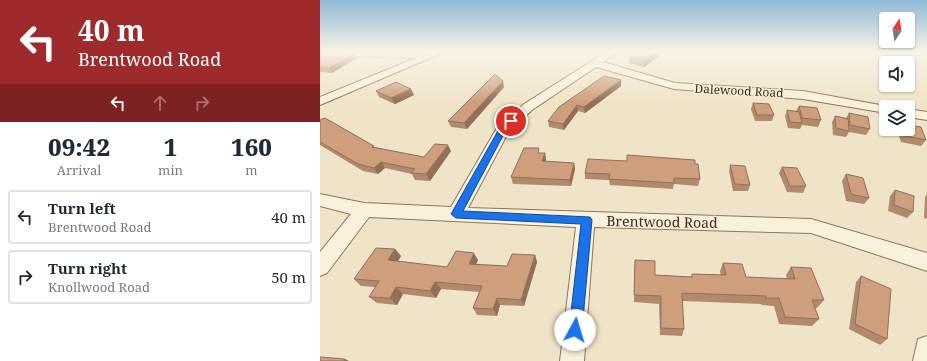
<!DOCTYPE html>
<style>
:root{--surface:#fff;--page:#f6f6f7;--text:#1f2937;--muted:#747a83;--line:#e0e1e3}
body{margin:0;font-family:"Noto Serif",serif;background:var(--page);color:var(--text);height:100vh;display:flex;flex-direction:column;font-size:15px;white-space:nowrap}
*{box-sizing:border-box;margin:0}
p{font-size:13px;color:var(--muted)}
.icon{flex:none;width:22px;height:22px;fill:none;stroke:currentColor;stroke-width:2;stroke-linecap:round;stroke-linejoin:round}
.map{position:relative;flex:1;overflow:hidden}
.sheet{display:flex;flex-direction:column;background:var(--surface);width:320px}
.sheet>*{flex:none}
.guide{background:#9e2a2b;color:#fff;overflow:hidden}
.needle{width:26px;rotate:12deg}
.fabs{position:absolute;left:559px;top:12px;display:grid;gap:8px}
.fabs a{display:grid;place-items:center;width:36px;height:36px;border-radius:4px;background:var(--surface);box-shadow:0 1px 3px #0004;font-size:20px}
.pin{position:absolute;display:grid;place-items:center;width:34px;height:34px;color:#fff;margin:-17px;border:2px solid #fff;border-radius:50%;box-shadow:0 1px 4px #0007}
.me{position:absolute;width:44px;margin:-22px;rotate:6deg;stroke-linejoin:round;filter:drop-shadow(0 0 3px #0008)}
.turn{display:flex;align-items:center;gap:14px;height:84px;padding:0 12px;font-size:18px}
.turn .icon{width:52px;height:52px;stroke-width:2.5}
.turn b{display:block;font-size:28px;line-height:34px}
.lanes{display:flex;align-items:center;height:38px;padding:0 12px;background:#0003;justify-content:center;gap:20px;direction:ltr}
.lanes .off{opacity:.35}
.eta{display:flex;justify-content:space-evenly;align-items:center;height:68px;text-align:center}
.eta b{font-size:24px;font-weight:800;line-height:28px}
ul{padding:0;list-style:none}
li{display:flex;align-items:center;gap:12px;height:54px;margin:0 8px 6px;padding:0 4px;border:2px solid var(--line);border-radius:4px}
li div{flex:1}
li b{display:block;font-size:15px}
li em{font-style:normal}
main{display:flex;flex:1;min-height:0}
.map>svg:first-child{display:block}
</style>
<main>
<section class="sheet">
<div class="guide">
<div class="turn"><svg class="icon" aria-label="left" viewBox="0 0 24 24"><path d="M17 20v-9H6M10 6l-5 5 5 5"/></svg><div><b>40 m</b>Brentwood Road</div></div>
<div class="lanes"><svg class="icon" aria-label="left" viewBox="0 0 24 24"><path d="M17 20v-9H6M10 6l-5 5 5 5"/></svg><svg class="icon off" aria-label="ahead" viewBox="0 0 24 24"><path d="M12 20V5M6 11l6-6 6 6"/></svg><svg class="icon off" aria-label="right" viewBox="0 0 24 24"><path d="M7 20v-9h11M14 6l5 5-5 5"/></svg></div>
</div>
<div class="eta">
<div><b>09:42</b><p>Arrival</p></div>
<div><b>1</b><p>min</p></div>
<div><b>160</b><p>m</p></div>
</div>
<ul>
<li><svg class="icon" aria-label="left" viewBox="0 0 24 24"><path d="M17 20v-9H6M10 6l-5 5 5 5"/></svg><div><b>Turn left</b><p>Brentwood Road</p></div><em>40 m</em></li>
<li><svg class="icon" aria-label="right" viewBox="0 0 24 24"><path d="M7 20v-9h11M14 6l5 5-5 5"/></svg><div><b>Turn right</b><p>Knollwood Road</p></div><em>50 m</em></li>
</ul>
</section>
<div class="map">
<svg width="607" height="361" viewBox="0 0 607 361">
<rect width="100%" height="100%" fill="#f0e4c8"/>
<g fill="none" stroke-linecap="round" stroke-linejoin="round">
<defs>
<g id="minor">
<path d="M0 52H93L106 54 111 52H124L0 105V97L96 58 0 55Z"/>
<path d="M286 52H297L283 62 355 83 483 91 571 107H566V113L483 99 354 89 276 67 212 110 189 131 148 208 491 219 607 253V271L491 233 274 227 264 361H240L256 227 49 217 7 273 0 276V252L31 214 0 206V194L44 203 131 207 178 126 204 104Z"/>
<path d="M588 109 607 112V120L588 117Z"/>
<path d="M607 336V361H593L598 339Z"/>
</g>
</defs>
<use href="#minor" stroke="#8d765c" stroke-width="2"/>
<use href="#minor" fill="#faf1dc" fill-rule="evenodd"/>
</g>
<g fill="#b2896c">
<path d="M0 52 37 58 12 73 0 72Z"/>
<path d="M317 52H344L324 67 309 63V57Z"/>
<path d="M301 80V86L265 113 258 111 244 130 229 127 228 121Z"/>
<path d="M184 87 147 129 131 127 128 121Z"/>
<path d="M56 91 94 95 75 104 59 97Z"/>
<path d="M433 103 454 115 452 121H435L431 109Z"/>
<path d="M479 106 501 120 498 127 482 125 480 129 468 128 465 116 467 110 476 111Z"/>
<path d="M529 113 550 129 546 135 529 132 526 137 513 135 512 122 515 116 526 118Z"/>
<path d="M0 120 54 147 104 157 131 151 110 181 95 180 92 174 65 168 58 174 43 171 0 145Z"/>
<path d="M577 129H588L606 140 601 146 581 142 577 130Z"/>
<path d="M220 153H225L226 160V161L254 163 255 169 251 186 193 184 191 177Z"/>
<path d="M375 164 380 179 378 186 354 184 353 189 290 185 289 180 265 179V173Z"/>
<path d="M410 165 430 185 428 191H413L409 171Z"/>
<path d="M462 167 486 186 483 193 467 192 459 173Z"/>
<path d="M526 174 549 198 544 204 526 201 522 181Z"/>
<path d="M575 190 593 212 587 218 568 211 570 196Z"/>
<path d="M607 194V219L604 218 605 197Z"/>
<path d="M75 249 81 256 78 261 127 267 158 260 156 264 187 266 215 255 217 262 204 306 180 305 177 316 157 315 153 308 159 292 121 289 116 298 83 294 77 305 57 303 49 297 55 287 41 286 34 279Z"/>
<path d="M315 260 335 275 371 277 372 274 401 275 400 271 403 263 426 277 467 279 466 275 471 267 504 300 497 308H495L499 319 492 326 459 324 454 306 442 305 441 304 362 301 364 329 362 336 340 335 339 304 314 302Z"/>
<path d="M541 276 567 339 560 345 529 329 536 282Z"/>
</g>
<g fill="#916f58">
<path d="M337 52H344L324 67V61Z"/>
<path d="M34 53 37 58 12 73 9 68Z"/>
<path d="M301 80V86L265 113 264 107Z"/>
<path d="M183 81 184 87 147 129 144 123Z"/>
<path d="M91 89 94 95 75 104 71 98Z"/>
<path d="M257 105 258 111 244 130 243 124Z"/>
<path d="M128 145 131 151 110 181 106 174Z"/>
<path d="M225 153 226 160 223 168 222 161Z"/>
<path d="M61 162 65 168 58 174 54 168Z"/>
<path d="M254 163 255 169 251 186 250 180Z"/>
<path d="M75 249 81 256 74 267 68 260Z"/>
<path d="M154 253 158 260 153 271 149 264Z"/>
<path d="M215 255 217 262 204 306 201 300Z"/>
<path d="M115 282 121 289 116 298 110 291Z"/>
<path d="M76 287 83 294 77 305 70 298Z"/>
<path d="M177 298 180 305 177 316 173 309Z"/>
<path d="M25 359 29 361H24Z"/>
</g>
<g fill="#cf9f7d" stroke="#916f58">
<path d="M0 52 34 53 9 68H0Z"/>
<path d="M317 52H337L324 61 309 57Z"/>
<path d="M175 74 183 81 144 123 128 121Z"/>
<path d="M284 76 301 80 264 107 257 105 243 124 228 121 239 107Z"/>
<path d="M76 82 91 89 71 98 56 91Z"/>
<path d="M433 103 449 104 454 115H437Z"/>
<path d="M479 106 497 108 501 120 482 118Z"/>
<path d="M467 110 479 112 482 123 470 122Z"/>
<path d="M529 113 548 117 550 129 530 125Z"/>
<path d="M515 116 528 119 529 131 516 128Z"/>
<path d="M5 118 54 146 52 147 104 157 115 144 128 145 106 174 91 173 95 169 61 162 54 168 38 164 0 142V120Z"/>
<path d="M588 125 601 127 606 140 585 136 583 129H588Z"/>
<path d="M204 148H219L218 153H225L222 161 254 163 250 180 191 177Z"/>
<path d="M307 155 375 160V164H378L380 179 354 178V183L289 179 290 174 265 173 268 159 307 161Z"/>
<path d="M410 165 425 166 430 185 415 184Z"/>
<path d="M462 167 477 168 486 186H470Z"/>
<path d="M526 174 543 178 549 198 531 194Z"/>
<path d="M575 190 594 196 593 212 574 205Z"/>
<path d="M56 248 75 249 68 260 127 267 136 251 154 253 149 264 187 266 192 254 215 255 201 300 177 298 173 309 153 308 162 286 115 282 110 291 76 287 70 298 49 297 59 281 34 279Z"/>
<path d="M315 260 335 261V275L372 277V274L406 275 403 263 422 264 426 277 475 279 471 267 491 268 504 300H492L499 319 465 317 459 298H446V296L362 293 364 329 341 328V296L314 295Z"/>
<path d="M541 276 571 289 567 339 535 324Z"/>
<path d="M0 357 25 359 24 361H0Z"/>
</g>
<linearGradient id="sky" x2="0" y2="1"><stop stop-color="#8fbad6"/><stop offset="0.51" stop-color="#f8f3e6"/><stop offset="1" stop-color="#f8f3e6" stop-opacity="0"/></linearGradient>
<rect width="607" height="102" fill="url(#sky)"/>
<path fill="#1a73e8" stroke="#114b97" d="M188 120 195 121 186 130 143 211 270 217 272 220 262 330 260 334 255 336 251 334 249 330 261 224 136 218 131 214 179 129Z"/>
<g text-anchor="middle" stroke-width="3" stroke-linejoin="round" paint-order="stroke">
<g font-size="12" fill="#3d2e20" stroke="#f7eed8">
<text transform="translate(419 91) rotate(3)" y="4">Dalewood Road</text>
</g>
<g font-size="14" fill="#3d2e20" stroke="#f7eed8">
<text transform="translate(342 222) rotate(1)" y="5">Brentwood Road</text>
</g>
</g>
</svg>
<div class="fabs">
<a><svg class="needle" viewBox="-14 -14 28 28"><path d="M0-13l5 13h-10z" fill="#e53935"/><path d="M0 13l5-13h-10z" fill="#747a83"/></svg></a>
<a><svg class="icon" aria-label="sound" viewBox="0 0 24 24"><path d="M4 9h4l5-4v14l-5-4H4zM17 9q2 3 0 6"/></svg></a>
<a><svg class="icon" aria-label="layers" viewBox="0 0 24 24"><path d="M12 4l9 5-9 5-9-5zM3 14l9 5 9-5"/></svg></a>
</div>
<div class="pin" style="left:191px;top:121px;background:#d93025"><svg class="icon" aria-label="arrive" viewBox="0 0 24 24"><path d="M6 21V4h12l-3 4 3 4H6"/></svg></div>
<svg class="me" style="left:255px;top:330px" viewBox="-20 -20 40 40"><circle r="19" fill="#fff"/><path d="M0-13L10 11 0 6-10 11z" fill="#1a73e8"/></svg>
</div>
</main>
